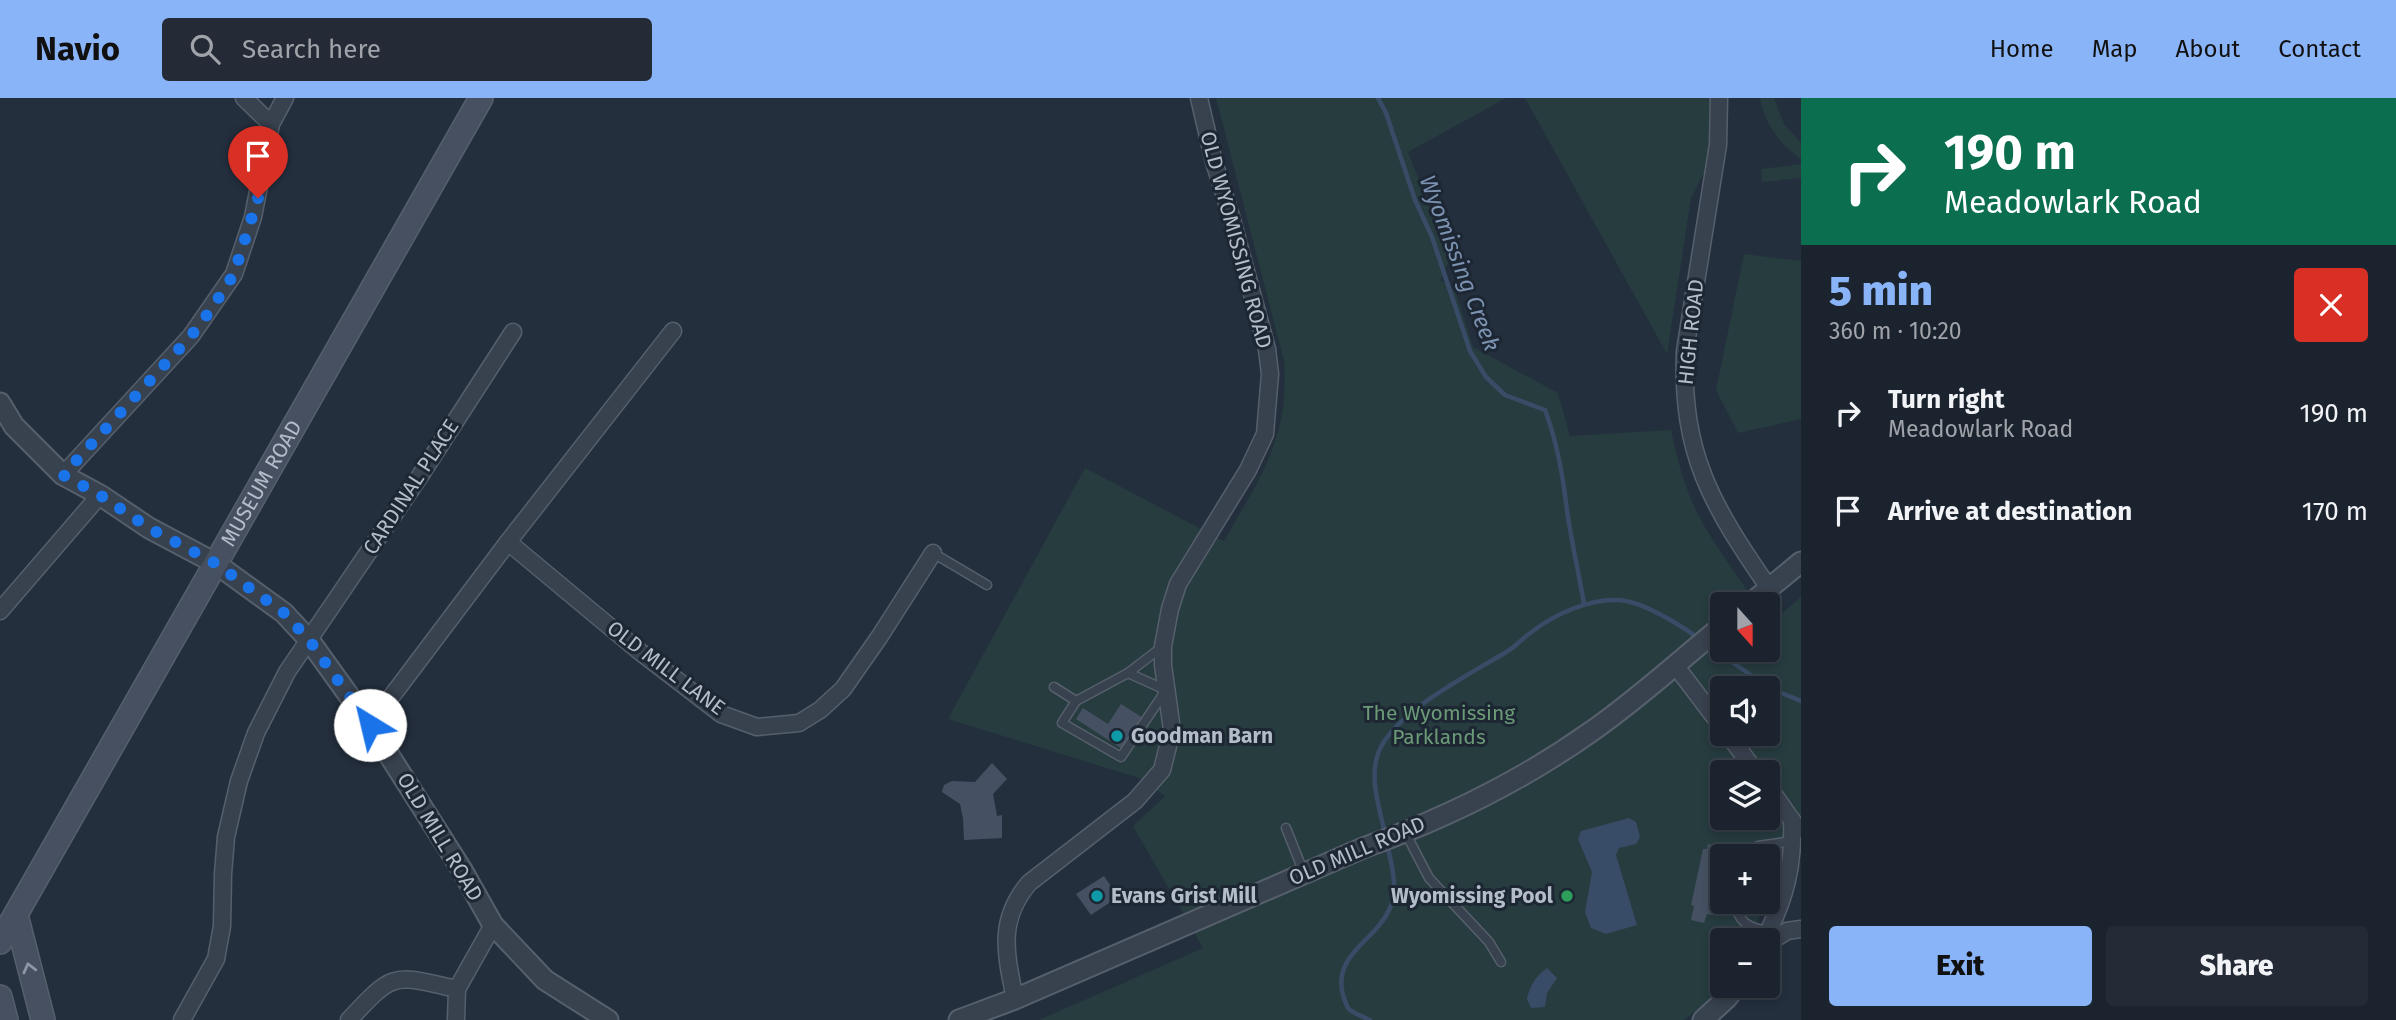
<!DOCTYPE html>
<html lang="en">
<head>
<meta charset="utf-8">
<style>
	body { margin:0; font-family:"Fira Sans",sans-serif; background:#242b36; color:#f1f3f6; height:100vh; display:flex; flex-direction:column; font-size:26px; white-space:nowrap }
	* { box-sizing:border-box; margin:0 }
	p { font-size:23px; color:#a0a4aa }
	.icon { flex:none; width:38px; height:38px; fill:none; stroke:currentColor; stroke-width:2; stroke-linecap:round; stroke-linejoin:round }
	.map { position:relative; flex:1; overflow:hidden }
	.drawer { display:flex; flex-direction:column; background:#1b232e; width:595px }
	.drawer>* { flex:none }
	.top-card { background:#0b6e4f; color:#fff; overflow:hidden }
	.needle { width:46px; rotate:159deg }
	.fabs { position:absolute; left:1710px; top:494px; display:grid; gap:14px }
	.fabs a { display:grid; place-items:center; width:70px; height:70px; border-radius:7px; background:#1b232e; box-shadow:0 4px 10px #0003,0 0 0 2px #39404a; font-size:35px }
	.pin { position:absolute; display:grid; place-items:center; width:60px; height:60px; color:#fff; margin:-72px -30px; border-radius:50% 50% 50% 0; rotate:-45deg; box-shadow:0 0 7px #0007 }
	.pin .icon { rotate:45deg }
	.me { position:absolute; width:77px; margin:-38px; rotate:324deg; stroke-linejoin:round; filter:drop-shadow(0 0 5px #0008) }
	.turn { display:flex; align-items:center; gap:24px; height:147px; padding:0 28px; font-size:32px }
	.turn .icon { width:91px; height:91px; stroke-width:2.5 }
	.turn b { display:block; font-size:49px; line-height:60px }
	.round { display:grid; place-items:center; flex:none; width:74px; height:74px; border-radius:7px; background:#242b36 }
	.headline { display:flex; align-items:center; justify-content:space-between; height:119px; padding:0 28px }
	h1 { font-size:42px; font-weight:800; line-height:52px; color:#8ab4f8 }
	.cta { display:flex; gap:14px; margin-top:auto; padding:14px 28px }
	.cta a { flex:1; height:80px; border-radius:7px; background:#8ab4f8; color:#111; font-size:28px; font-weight:800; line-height:80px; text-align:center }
	.cta a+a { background:#242b36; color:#f1f3f6 }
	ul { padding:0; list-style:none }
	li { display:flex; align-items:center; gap:21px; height:98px; padding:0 28px }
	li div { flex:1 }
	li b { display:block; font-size:26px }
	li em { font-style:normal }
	header { display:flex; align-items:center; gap:42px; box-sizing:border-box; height:98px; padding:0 35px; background:#8ab4f8; color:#111 }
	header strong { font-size:33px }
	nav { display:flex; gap:38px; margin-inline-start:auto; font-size:24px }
	.search { width:490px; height:63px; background:#242b36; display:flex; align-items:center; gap:18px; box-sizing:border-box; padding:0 24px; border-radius:7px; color:#a0a4aa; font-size:26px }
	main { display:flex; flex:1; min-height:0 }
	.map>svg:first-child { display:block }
	.green { fill:#263c3f; fill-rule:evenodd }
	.water { fill:#394c67 }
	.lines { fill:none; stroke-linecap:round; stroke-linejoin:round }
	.stream { stroke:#394c67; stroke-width:4.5 }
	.building { fill:#455162 }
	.service-casing { stroke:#565f6c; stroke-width:11 }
	.minor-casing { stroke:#565f6c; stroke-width:19 }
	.tertiary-casing { stroke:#565f6c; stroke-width:23 }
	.secondary-casing { stroke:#565f6c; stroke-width:26 }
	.service { stroke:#38414e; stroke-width:8 }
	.minor { stroke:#38414e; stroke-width:16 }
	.tertiary { stroke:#38414e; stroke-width:19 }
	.secondary { stroke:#465061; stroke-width:23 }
	.oneway { stroke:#8e96a5 }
	.route { stroke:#1a73e8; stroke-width:12; stroke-dasharray:0 21.6 }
	.culture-dot { fill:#0f9aa8; stroke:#1d2633; stroke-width:2.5 }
	.leisure-dot { fill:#2e9e5b; stroke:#1d2633; stroke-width:2.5 }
	.labels { text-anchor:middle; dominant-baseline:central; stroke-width:6; stroke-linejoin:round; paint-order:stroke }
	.street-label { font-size:21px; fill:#b4bcc9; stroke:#1d2633 }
	.park-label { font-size:21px; fill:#6b9a76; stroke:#1d2633 }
	.poi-label { font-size:21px; font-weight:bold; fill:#b4bcc9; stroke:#1d2633; text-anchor:start }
	.water-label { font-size:23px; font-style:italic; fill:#7c92b1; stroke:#1d2633 }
</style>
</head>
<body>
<header>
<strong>Navio</strong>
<div class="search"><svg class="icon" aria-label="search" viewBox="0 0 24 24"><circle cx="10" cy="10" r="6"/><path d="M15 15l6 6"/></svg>Search here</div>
<nav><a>Home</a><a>Map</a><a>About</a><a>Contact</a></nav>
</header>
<main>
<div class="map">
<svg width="1801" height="922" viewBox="0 0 1801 922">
	<rect width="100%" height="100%" fill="#242f3e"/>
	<g class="green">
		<path d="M1216,0H1506L1408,54L1450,161L1440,182L1455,192L1473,249L1558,295L1570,338L1671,332C1677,360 1684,388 1697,414C1713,447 1737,475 1756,506H1722V551H1768V524L1769,526L1801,499V727L1774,755L1768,798V758H1722V803H1766L1750,842H1722L1723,887L1714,898L1684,922H1039L1203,850L1133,728L1165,698L1139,680L948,621L1085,370L1224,443C1260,380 1290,339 1284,263ZM1722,590H1768V635H1722ZM1722,674H1768V719H1722Z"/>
		<path d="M1525,0H1719L1718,47L1691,100L1667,256Z"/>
		<path d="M1760,0H1774L1784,26L1801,45V61C1779,46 1765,26 1760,0Z"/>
		<path d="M1801,66V80L1762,84L1761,71Z"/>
		<path d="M1744,156L1801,163V321L1738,335L1716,292Z"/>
	</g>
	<g class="water">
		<path d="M1629,720L1636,724L1640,739L1636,746L1619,750L1616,757L1637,827L1606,836L1591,830L1585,814L1592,774L1578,741L1581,733Z"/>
		<path d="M1547,870L1557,880L1547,895L1545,909L1531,910L1527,901C1530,887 1536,878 1547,870Z"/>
	</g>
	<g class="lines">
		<g class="stream">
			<path d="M1378,0L1386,15L1415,102L1432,139L1470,253L1486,279L1505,297L1545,312C1556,341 1561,367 1565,397C1569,434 1578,470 1584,506"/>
			<path d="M1708,547L1769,590L1801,603"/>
			<path d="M1385,737C1380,710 1368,680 1379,653C1396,613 1472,575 1508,553C1517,547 1524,539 1533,533C1555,516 1589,501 1617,502C1640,502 1679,526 1698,540"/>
			<path d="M1370,922C1364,919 1355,916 1350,912C1346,909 1345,902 1343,897C1332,856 1376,843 1390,810C1399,790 1391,766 1387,745"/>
		</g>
	</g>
	<g class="building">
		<path d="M1121,606L1143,620L1122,651L1076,621L1083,610L1108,626Z"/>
		<path d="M992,665L1007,681L993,696L997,718L1002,717V740L964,742L963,720L960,706L942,694L944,687L952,683L975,684Z"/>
		<path d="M1708,746L1722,749L1721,754L1725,755L1722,758L1713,817L1707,816L1704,825L1691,822L1694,808L1691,807L1703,751H1707Z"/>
		<path d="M1104,778L1118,799L1091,817L1076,796Z"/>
	</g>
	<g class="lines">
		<defs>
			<g id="service">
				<path d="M933,455L987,487"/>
				<path d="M1128,575L1162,549"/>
				<path d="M1054,589L1076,603L1128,575L1166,592L1121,659L1062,625L1076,603"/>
				<path d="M1286,730L1304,775"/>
				<path d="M1405,734L1429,780L1489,844L1501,864"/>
				<path d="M1747,758L1758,748L1793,743"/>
				<path d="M1735,803C1737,824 1749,830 1768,833"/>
			</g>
			<g id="minor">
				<path d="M244,0L271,26"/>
				<path d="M1719,0L1718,47L1685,253C1681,357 1712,407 1769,490"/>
				<path d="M63,377L191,238L234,176L253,119L271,26L285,0"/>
				<path d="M508,444L673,233"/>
				<path d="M0,513L100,397"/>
				<path d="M1675,567L1722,629"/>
				<path d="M370,627L508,444L639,553L721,616L757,629L799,625L820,612L843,591L880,538L933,455"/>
				<path d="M1727,635L1756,674"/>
				<path d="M1768,688L1798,731"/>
				<path d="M1764,842C1785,802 1794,768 1792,722"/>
				<path d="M1768,845L1787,833L1801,831"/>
				<path d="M1015,901C1006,856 997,823 1029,785L1135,703L1162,672L1172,632L1163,567V548L1170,511L1178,486L1248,372L1265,336L1270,276L1267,251L1231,118L1214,64L1199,0"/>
				<path d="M182,922L216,861L222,828L223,776L226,739L239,683L256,635L287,574L420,378L513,234"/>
				<path d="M349,922C395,872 393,877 457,891"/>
				<path d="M456,922L457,891L493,827"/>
			</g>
			<g id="tertiary">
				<path d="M0,305L14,328L63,377L100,397L149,430L215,465L284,515L309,542L370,627L462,772L493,827L545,882L608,922"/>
				<path d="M1750,506L1801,464"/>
				<path d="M959,922L1015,901L1363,750C1444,721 1523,682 1592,633C1638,601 1679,563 1722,528"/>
				<path d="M1703,922L1727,900L1737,887"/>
			</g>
			<g id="secondary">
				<path d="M16,817L43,922"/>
				<path id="s1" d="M0,844L481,0"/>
				<path d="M0,899L6,922"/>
			</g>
		</defs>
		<use href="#service" class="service-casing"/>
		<use href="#minor" class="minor-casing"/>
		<use href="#tertiary" class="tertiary-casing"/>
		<use href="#secondary" class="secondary-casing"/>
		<use href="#service" class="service"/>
		<use href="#minor" class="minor"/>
		<use href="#tertiary" class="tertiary"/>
		<use href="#secondary" class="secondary"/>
	</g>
	<defs><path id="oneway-chevron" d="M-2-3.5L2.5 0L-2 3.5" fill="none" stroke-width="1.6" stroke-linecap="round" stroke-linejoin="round" transform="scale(1.75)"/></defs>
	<use class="oneway" href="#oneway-chevron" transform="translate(29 870) rotate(-104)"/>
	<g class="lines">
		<path class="route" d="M258,100L234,176L210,213L191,238L63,377L100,397L149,430L215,465L284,515L309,542L370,627"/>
	</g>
	<g class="culture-dot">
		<circle cx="1117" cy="638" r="7"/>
		<circle cx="1097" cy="798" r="7"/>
	</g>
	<circle class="leisure-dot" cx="1567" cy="798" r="7"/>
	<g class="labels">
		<g class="street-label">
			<text transform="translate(1236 142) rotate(75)">OLD WYOMISSING ROAD</text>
			<text transform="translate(1691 234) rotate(-84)">HIGH ROAD</text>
			<text stroke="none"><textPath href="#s1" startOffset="528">MUSEUM ROAD</textPath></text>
			<text transform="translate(411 389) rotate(-57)">CARDINAL PLACE</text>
			<text transform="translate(666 570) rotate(37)">OLD MILL LANE</text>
			<text transform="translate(440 739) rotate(59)">OLD MILL ROAD</text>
			<text transform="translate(1357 753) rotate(-23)">OLD MILL ROAD</text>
		</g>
		<g class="park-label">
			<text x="1439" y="615">The Wyomissing<tspan x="1439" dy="24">Parklands</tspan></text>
		</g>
		<g class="poi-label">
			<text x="1131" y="638">Goodman Barn</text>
			<text x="1111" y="798">Evans Grist Mill</text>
			<text x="1553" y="798" text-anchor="end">Wyomissing Pool</text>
		</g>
		<g class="water-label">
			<text transform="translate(1460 165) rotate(69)">Wyomissing Creek</text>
		</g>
	</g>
</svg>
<div class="fabs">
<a><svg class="needle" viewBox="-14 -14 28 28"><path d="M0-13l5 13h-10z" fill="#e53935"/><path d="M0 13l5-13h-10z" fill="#a0a4aa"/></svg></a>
<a><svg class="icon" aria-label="sound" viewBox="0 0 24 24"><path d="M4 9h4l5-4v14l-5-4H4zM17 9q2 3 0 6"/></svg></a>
<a><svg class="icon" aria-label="layers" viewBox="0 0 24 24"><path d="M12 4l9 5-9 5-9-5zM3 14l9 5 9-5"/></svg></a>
<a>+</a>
<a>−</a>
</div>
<div class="pin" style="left:258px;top:100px;background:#d93025"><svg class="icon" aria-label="arrive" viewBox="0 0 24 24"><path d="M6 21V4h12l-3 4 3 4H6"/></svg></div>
<svg class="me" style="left:370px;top:627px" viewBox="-20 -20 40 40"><circle r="19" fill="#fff"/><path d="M0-13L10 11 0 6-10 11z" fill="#1a73e8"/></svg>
</div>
<section class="drawer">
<div class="top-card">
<div class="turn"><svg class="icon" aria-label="right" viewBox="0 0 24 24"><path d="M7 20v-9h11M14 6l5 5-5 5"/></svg><div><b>190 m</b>Meadowlark Road</div></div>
</div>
<div class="headline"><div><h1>5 min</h1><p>360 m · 10:20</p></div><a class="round" style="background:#d93025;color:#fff"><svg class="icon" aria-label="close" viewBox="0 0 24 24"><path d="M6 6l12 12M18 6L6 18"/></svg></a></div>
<ul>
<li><svg class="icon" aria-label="right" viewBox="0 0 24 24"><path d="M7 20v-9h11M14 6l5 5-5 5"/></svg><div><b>Turn right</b><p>Meadowlark Road</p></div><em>190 m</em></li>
<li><svg class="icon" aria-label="arrive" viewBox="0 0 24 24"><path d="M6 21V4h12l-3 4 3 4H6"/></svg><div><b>Arrive at destination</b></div><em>170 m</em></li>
</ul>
<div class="cta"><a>Exit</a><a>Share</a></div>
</section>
</main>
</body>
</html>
